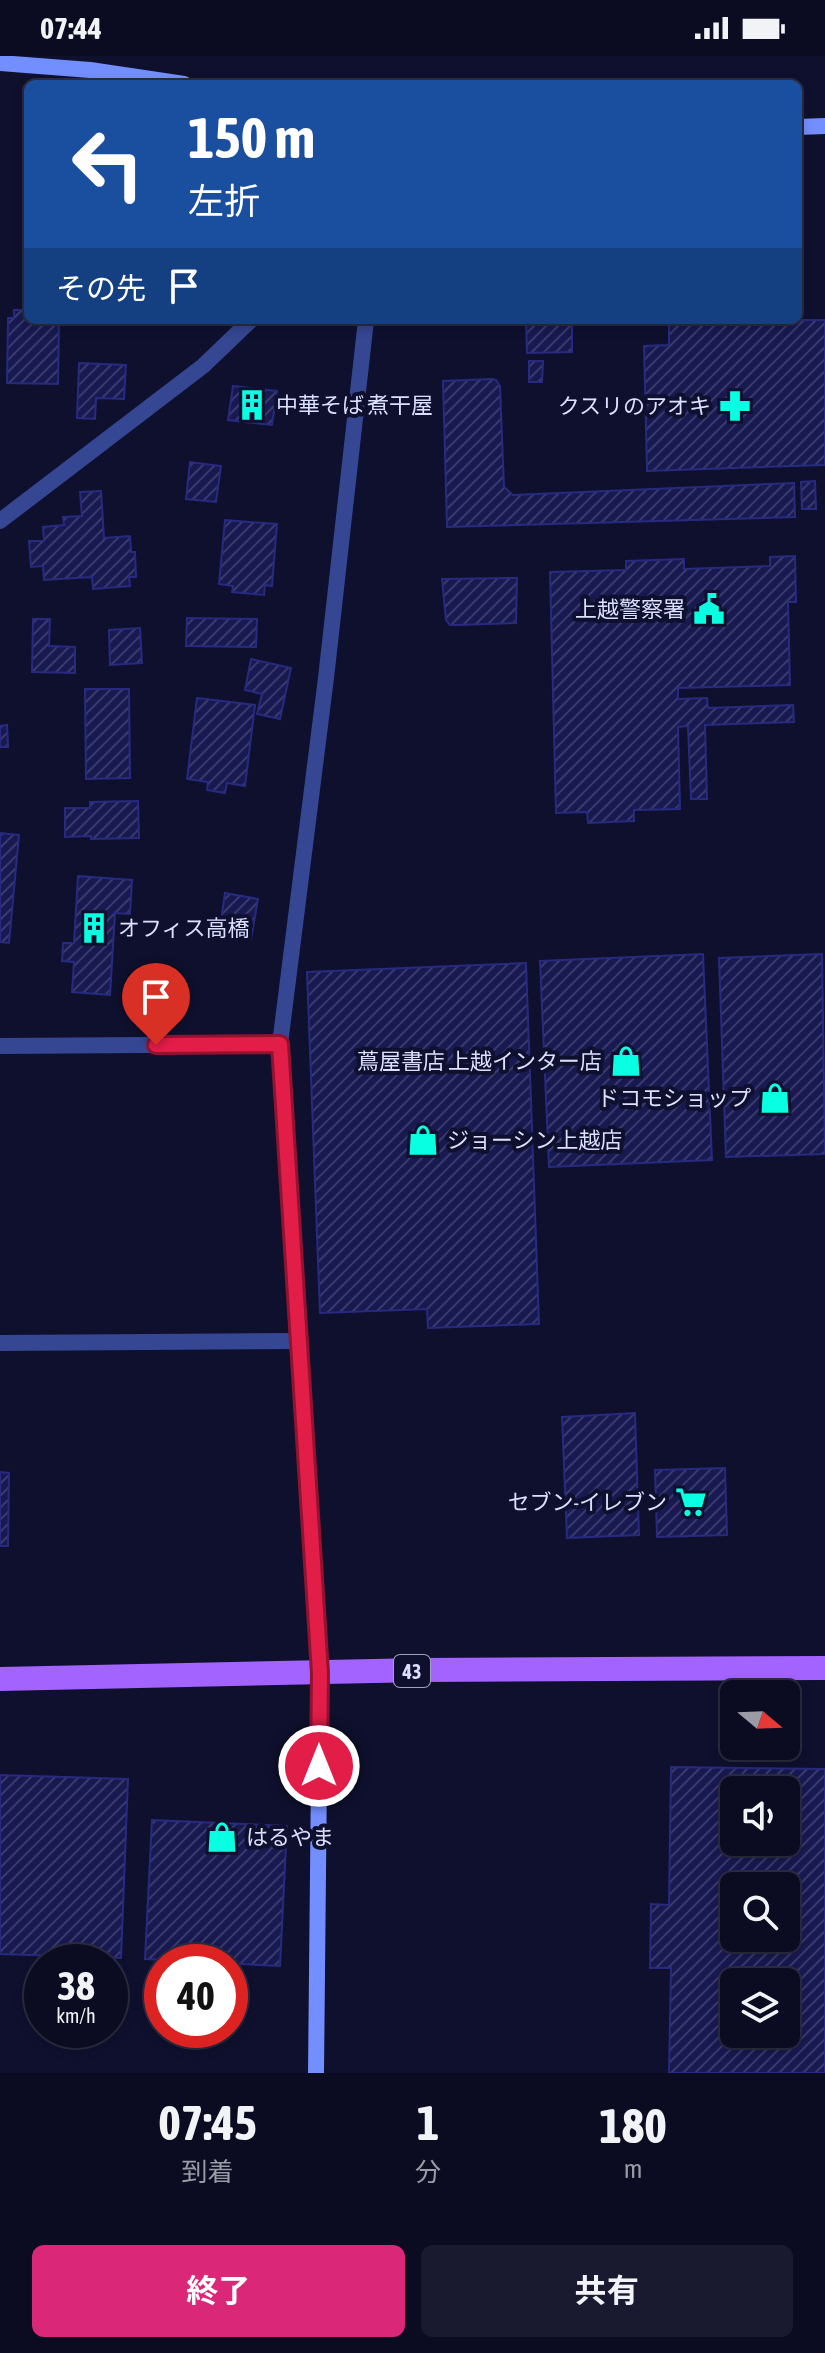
<!DOCTYPE html>
<html lang="ja">
<head>
<meta charset="utf-8">
<style>
	body { margin:0; font-family:"Asap Condensed","Noto Sans JP",sans-serif; background:#191a2f; color:#f1f3f6; height:100vh; display:flex; flex-direction:column; font-size:30px; white-space:nowrap }
	* { box-sizing:border-box; margin:0 }
	p { font-size:26px; color:#9a9ba5 }
	.icon { flex:none; width:44px; height:44px; fill:none; stroke:currentColor; stroke-width:2; stroke-linecap:round; stroke-linejoin:round }
	.map { position:relative; height:2017px; overflow:hidden }
	.side { display:flex; flex-direction:column; background:#0b0c22; flex:1 }
	.side>* { flex:none }
	.hud { position:absolute; left:24px; top:24px; width:778px; height:244px; border-radius:12px; box-shadow:0 4px 12px #0003,0 0 0 2px #2b2c40; background:#1a4fa0; color:#fff; overflow:hidden }
	.needle { width:52px; rotate:109deg }
	.fabs { position:absolute; left:720px; top:1624px; display:grid; gap:16px }
	.fabs a { display:grid; place-items:center; width:80px; height:80px; border-radius:12px; background:#0b0c22; box-shadow:0 4px 12px #0003,0 0 0 2px #2b2c40; font-size:40px }
	.speed { position:absolute; left:24px; top:1888px; display:flex; gap:16px; font-size:40px; font-weight:700; text-align:center }
	.speed>* { display:grid; place-content:center; width:104px; height:104px; border-radius:50%; background:#0b0c22; box-shadow:0 4px 12px #0003,0 0 0 2px #2b2c40; line-height:1 }
	.speed small { font-size:20px; font-weight:400 }
	.speed .limit { border:12px solid #d22; background:#fff; color:#111 }
	.pin { position:absolute; display:grid; place-items:center; width:68px; height:68px; color:#fff; margin:-82px -34px; border-radius:50% 50% 50% 0; rotate:-45deg; box-shadow:0 0 8px #0007 }
	.pin .icon { rotate:45deg }
	.me { position:absolute; width:88px; margin:-44px; rotate:0deg; stroke-linejoin:round; filter:drop-shadow(0 0 6px #0008) }
	.turn { display:flex; align-items:center; gap:28px; height:168px; padding:0 32px; font-size:36px }
	.turn .icon { width:104px; height:104px; stroke-width:2.5 }
	.turn b { display:block; font-size:56px; line-height:68px }
	.then { display:flex; align-items:center; height:76px; padding:0 32px; background:#0003; gap:16px; font-size:30px }
	.eta { display:flex; justify-content:space-evenly; align-items:center; height:136px; text-align:center }
	.eta b { font-size:48px; font-weight:700; line-height:56px }
	.cta { display:flex; gap:16px; margin-top:auto; padding:16px 32px }
	.cta a { flex:1; height:92px; border-radius:12px; background:#db2777; color:#fff; font-size:32px; font-weight:700; line-height:92px; text-align:center }
	.cta a+a { background:#191a2f; color:#f1f3f6 }
	.status { display:flex; justify-content:space-between; align-items:center; height:56px; padding:0 40px; background:#0b0c22; direction:ltr }
	.status svg { height:22px; fill:currentColor }
	.map>svg:first-child { display:block }
	.building { fill:url(#building-hatch); stroke:#282a80; stroke-width:2; fill-rule:evenodd }
	.lines { fill:none; stroke-linecap:round; stroke-linejoin:round }
	.street { stroke:#354692; stroke-width:16 }
	.secondary { stroke:#738eff; stroke-width:16 }
	.primary { stroke:#a263ff; stroke-width:24 }
	.route-casing { stroke:#92132f; stroke-width:20 }
	.route { stroke:#e11d48; stroke-width:14 }
	.labels { text-anchor:middle; dominant-baseline:central; stroke-width:8; stroke-linejoin:round; paint-order:stroke }
	.shield { fill:#0f102e; stroke:#9ea1c0; stroke-width:2 }
	.shield-label { font-size:20px; font-weight:bold; fill:#dcdfff }
	.poi-label { font-size:22px; fill:#dcdfff; stroke:#0f102e; text-anchor:end }
</style>
</head>
<body>
<div class="status"><b>07:44</b><svg viewBox="0 0 49 12"><path d="M0 12V9h3v3zM5 12V6h3v6zM10 12V3h3v9zM15 12V0h3v12zM26 1h20v11H26zM47 4h2v5h-2z"/></svg></div>
<div class="map">
<svg width="825" height="2017" viewBox="0 0 825 2017">
	<defs>
		<pattern id="building-hatch" width="6" height="6" patternUnits="userSpaceOnUse" patternTransform="scale(2)"><rect width="6" height="6" fill="#181951"/><path d="M-1 1l2-2M0 6l6-6M5 7l2-2" fill="none" stroke="#393a6b"/></pattern>
	</defs>
	<rect width="100%" height="100%" fill="#0f102e"/>
	<g class="building">
		<path d="M799,246V264H825V409L647,415L644,290L669,289V268H683V264H798Z"/>
		<path d="M14,254H28V264H59L58,328L7,327L8,262H14Z"/>
		<path d="M526,264H572V296L527,297Z"/>
		<path d="M529,305H543L542,326H529Z"/>
		<path d="M79,307L126,309L124,343L96,342L95,363L77,362Z"/>
		<path d="M491,323L496,324L500,330L504,431L513,439L794,427L795,461L447,471L443,325Z"/>
		<path d="M233,330L277,335L272,369L228,364Z"/>
		<path d="M190,406L221,410L216,446L186,443Z"/>
		<path d="M815,425L816,453H802L801,426Z"/>
		<path d="M101,435L104,482L130,480L131,496H135L136,521H129L130,530L93,533L92,521L44,524L43,510L31,511L29,485H44L43,471L64,469L63,461L82,460L80,436Z"/>
		<path d="M225,464L277,468L272,530L265,529L264,539L232,536L233,530L219,528Z"/>
		<path d="M795,500L796,546H788L790,629L678,632V643L707,642L708,652L793,649L794,666L705,669L707,743H691L688,670L678,671L680,753L634,754V765L588,767L587,756L556,757L550,516L626,514V505L684,503V513L770,510V501Z"/>
		<path d="M517,522L516,567L458,569H450L446,564L442,523Z"/>
		<path d="M187,562L257,563L256,591L186,590Z"/>
		<path d="M33,563H50L49,590L75,591V617L32,616Z"/>
		<path d="M140,572L142,607L110,609L109,574Z"/>
		<path d="M251,603L291,612L280,663L257,658L262,638L245,634Z"/>
		<path d="M85,633H129L130,722L86,723Z"/>
		<path d="M197,642L255,649L245,730L227,727L225,737L207,734L208,726L187,723Z"/>
		<path d="M7,669L8,691H0V670Z"/>
		<path d="M138,745L139,782L91,783V780L65,781V752H90V746Z"/>
		<path d="M0,777L19,779L9,887L0,886Z"/>
		<path d="M78,820L132,824L130,858L115,857L110,939L72,936L74,906L62,905L63,887H74Z"/>
		<path d="M225,837L258,843L251,883L219,878Z"/>
		<path d="M703,898L712,1104L549,1111L540,905Z"/>
		<path d="M822,898L825,1098L726,1101L719,902Z"/>
		<path d="M526,907L539,1268L428,1272L427,1253L320,1257L307,916Z"/>
		<path d="M635,1357L639,1479L567,1482L562,1361Z"/>
		<path d="M725,1412L727,1479L657,1481L655,1414Z"/>
		<path d="M0,1416L9,1417L8,1490H0Z"/>
		<path d="M671,1711L825,1713V2017H669L671,1912H650L651,1848L669,1849ZM734,1734H786V1786H734ZM734,1830H786V1882H734ZM734,1926H786V1978H734Z"/>
		<path d="M0,1719L128,1723L121,1902L0,1898Z"/>
		<path d="M152,1764L287,1770L280,1910L145,1903Z"/>
	</g>
	<g class="lines">
		<g class="street">
			<path d="M0,465L203,310L251,264"/>
			<path d="M0,990L280,988"/>
			<path d="M0,1287L300,1285"/>
			<path d="M320,1617L280,988L326,622L366,264"/>
		</g>
		<g class="secondary">
			<path d="M0,7L90,14L184,28"/>
			<path d="M798,71L825,70"/>
			<path d="M316,2017L320,1617"/>
		</g>
		<path class="primary" d="M0,1623L422,1614L825,1612"/>
	</g>
	<g class="lines">
		<defs>
			<path id="route" d="M156,989L280,988L320,1617L319,1710"/>
		</defs>
		<use href="#route" class="route-casing"/>
		<use href="#route" class="route"/>
	</g>
	<defs>
		<symbol id="building-bare" viewBox="-9 -9 18 18"><path d="M-4-6H4V6H1V3H-1V6H-4ZM-2.5-4.3h1.7v1.8h-1.7ZM.8-4.3h1.7v1.8H.8ZM-2.5-1h1.7V.8h-1.7ZM.8-1h1.7V.8H.8Z" fill="#08ffe1" stroke="#0f102e" stroke-width="2.5" paint-order="stroke"/></symbol>
		<symbol id="pharmacy-bare" viewBox="-9 -9 18 18"><path d="M-2-6h4v4h4v4h-4v4h-4v-4h-4v-4h4Z" fill="#08ffe1" stroke="#0f102e" stroke-width="2.5" paint-order="stroke"/></symbol>
		<symbol id="civic-bare" viewBox="-9 -9 18 18"><path d="M-.6-6.5H3V-4.5H.6V-3L4-1V1h2V6H-6V1h2V-1L-.6-3ZM-1.2 2.5V6h2.4V2.5Z" fill="#08ffe1" stroke="#0f102e" stroke-width="2.5" paint-order="stroke"/></symbol>
		<symbol id="shop-bare" viewBox="-9 -9 18 18"><path d="M-5-2.5h2.3a2.7 3.5 0 0 1 5.4 0H5L5.5 6h-11ZM-1.5-2.5h3a1.5 2.3 0 0 0-3 0Z" fill="#08ffe1" stroke="#0f102e" stroke-width="2.5" paint-order="stroke"/></symbol>
		<symbol id="supermarket-bare" viewBox="-9 -9 18 18"><path d="M-6-5.5h2.5l.6 2H6L4.5 2H-2.5L-4.4-4H-6ZM-1.5 3.2a1.3 1.3 0 1 0 .1 0ZM3 3.2a1.3 1.3 0 1 0 .1 0Z" fill="#08ffe1" stroke="#0f102e" stroke-width="2.5" paint-order="stroke"/></symbol>
	</defs>
	<g fill-rule="evenodd">
		<use href="#building-bare" x="230" y="327" width="44" height="44"/>
		<use href="#pharmacy-bare" x="713" y="328" width="44" height="44"/>
		<use href="#civic-bare" x="687" y="531" width="44" height="44"/>
		<use href="#building-bare" x="72" y="850" width="44" height="44"/>
		<use href="#shop-bare" x="604" y="983" width="44" height="44"/>
		<use href="#shop-bare" x="753" y="1020" width="44" height="44"/>
		<use href="#shop-bare" x="401" y="1062" width="44" height="44"/>
		<use href="#supermarket-bare" x="669" y="1424" width="44" height="44"/>
		<use href="#shop-bare" x="200" y="1759" width="44" height="44"/>
	</g>
	<g class="labels">
		<rect class="shield" x="394" y="1599" width="36" height="32" rx="6"/>
		<g class="shield-label">
			<text x="412" y="1615">43</text>
		</g>
		<g class="poi-label">
			<text x="276" y="349" text-anchor="start">中華そば 煮干屋</text>
			<text x="711" y="350">クスリのアオキ</text>
			<text x="685" y="553">上越警察署</text>
			<text x="118" y="872" text-anchor="start">オフィス高橋</text>
			<text x="602" y="1005">蔦屋書店 上越インター店</text>
			<text x="751" y="1042">ドコモショップ</text>
			<text x="447" y="1084" text-anchor="start">ジョーシン上越店</text>
			<text x="667" y="1446">セブン-イレブン</text>
			<text x="246" y="1781" text-anchor="start">はるやま</text>
		</g>
	</g>
</svg>
<div class="fabs">
<a><svg class="needle" viewBox="-14 -14 28 28"><path d="M0-13l5 13h-10z" fill="#e53935"/><path d="M0 13l5-13h-10z" fill="#9a9ba5"/></svg></a>
<a><svg class="icon" aria-label="sound" viewBox="0 0 24 24"><path d="M4 9h4l5-4v14l-5-4H4zM17 9q2 3 0 6"/></svg></a>
<a><svg class="icon" aria-label="search" viewBox="0 0 24 24"><circle cx="10" cy="10" r="6"/><path d="M15 15l6 6"/></svg></a>
<a><svg class="icon" aria-label="layers" viewBox="0 0 24 24"><path d="M12 4l9 5-9 5-9-5zM3 14l9 5 9-5"/></svg></a>
</div>
<div class="speed"><div>38<small>km/h</small></div><div class="limit">40</div></div>
<div class="pin" style="left:156px;top:989px;background:#d93025"><svg class="icon" aria-label="arrive" viewBox="0 0 24 24"><path d="M6 21V4h12l-3 4 3 4H6"/></svg></div>
<svg class="me" style="left:319px;top:1710px" viewBox="-20 -20 40 40"><circle r="17" fill="#e11d48" stroke="#fff" stroke-width="3"/><path d="M0-11L8 9 0 5-8 9z" fill="#fff"/></svg>
<div class="hud">
<div class="turn"><svg class="icon" aria-label="left" viewBox="0 0 24 24"><path d="M17 20v-9H6M10 6l-5 5 5 5"/></svg><div><b>150 m</b>左折</div></div>
<div class="then">その先<svg class="icon" aria-label="arrive" viewBox="0 0 24 24"><path d="M6 21V4h12l-3 4 3 4H6"/></svg></div>
</div>
</div>
<section class="side">
<div class="eta">
<div><b>07:45</b><p>到着</p></div>
<div><b>1</b><p>分</p></div>
<div><b>180</b><p>m</p></div>
</div>
<div class="cta"><a>終了</a><a>共有</a></div>
</section>
</body>
</html>
